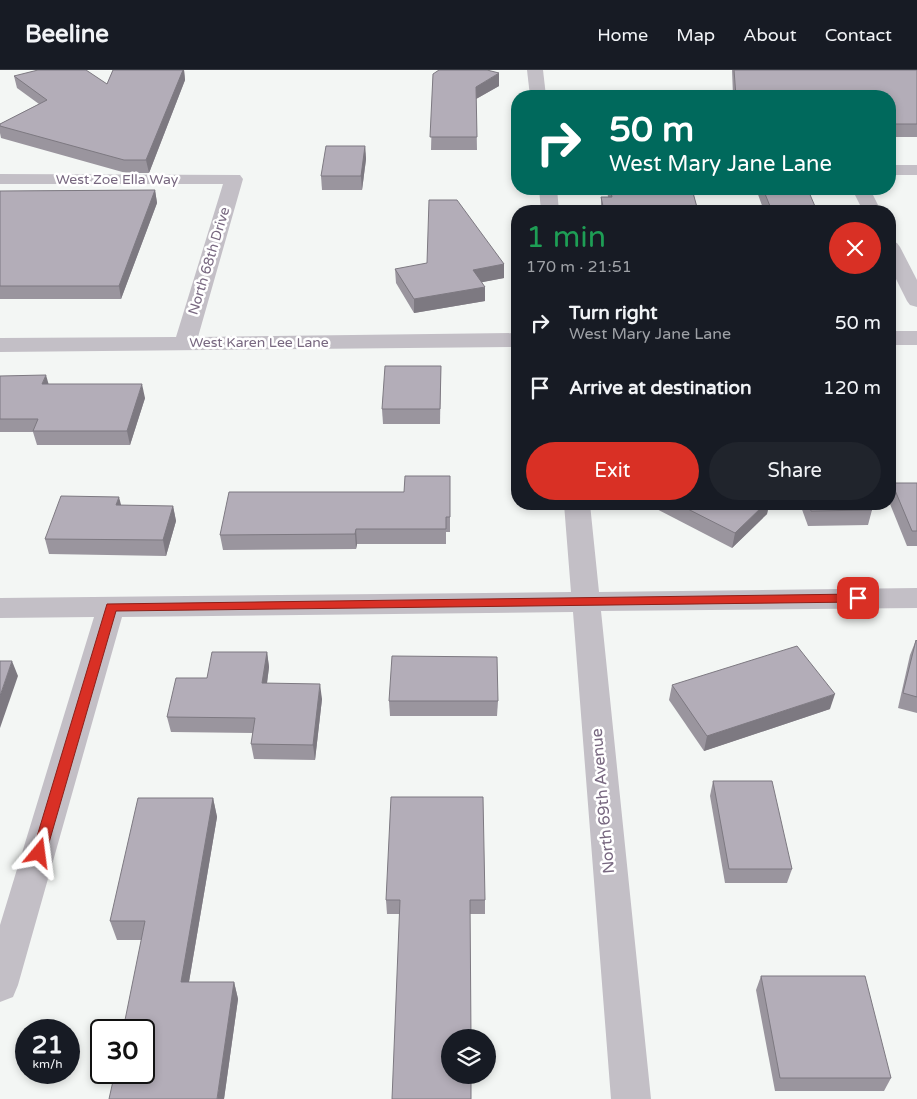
<!DOCTYPE html>
<html lang="en">
<head>
<meta charset="utf-8">
<style>
	body { margin:0; font-family:"Varela Round",sans-serif; background:#20242c; color:#f1f3f6; height:100vh; display:flex; flex-direction:column; font-size:19px; white-space:nowrap }
	* { box-sizing:border-box; margin:0 }
	p { font-size:16px; color:#9ea1a6 }
	.icon { flex:none; width:28px; height:28px; fill:none; stroke:currentColor; stroke-width:2; stroke-linecap:round; stroke-linejoin:round }
	.map { position:relative; flex:1; overflow:hidden }
	.details { position:absolute; left:511px; top:135px; width:385px; height:305px; display:flex; flex-direction:column; background:#171b24; border-radius:20px; box-shadow:0 2px 8px #0003 }
	.details>* { flex:none }
	.banner { position:absolute; left:511px; top:20px; width:385px; height:105px; border-radius:20px; box-shadow:0 2px 8px #0003; background:#00695c; color:#fff; overflow:hidden }
	.buttons { position:absolute; left:441px; top:959px; display:grid; gap:10px }
	.buttons a { display:grid; place-items:center; width:55px; height:55px; border-radius:50%; background:#171b24; box-shadow:0 2px 8px #0003; font-size:25px }
	.speed { position:absolute; left:15px; top:949px; display:flex; gap:10px; font-size:25px; font-weight:700; text-align:center }
	.speed>* { display:grid; place-content:center; width:65px; height:65px; border-radius:50%; background:#171b24; box-shadow:0 2px 8px #0003; line-height:1 }
	.speed small { font-size:12px; font-weight:400 }
	.speed .limit { border:2px solid #111; border-radius:8px; background:#fff; color:#111 }
	.pin { position:absolute; display:grid; place-items:center; width:42px; height:42px; color:#fff; margin:-21px; border-radius:10px; box-shadow:0 2px 8px #0006 }
	.me { position:absolute; width:55px; margin:-28px; rotate:16deg; stroke-linejoin:round; filter:drop-shadow(0 0 4px #0008) }
	.turn { display:flex; align-items:center; gap:18px; height:105px; padding:0 15px; font-size:22px }
	.turn .icon { width:65px; height:65px; stroke-width:2.5 }
	.turn b { display:block; font-size:35px; line-height:42px }
	.round { display:grid; place-items:center; flex:none; width:52px; height:52px; border-radius:26px; background:#20242c }
	.summary { display:flex; align-items:center; justify-content:space-between; height:85px; padding:0 15px }
	h1 { font-size:30px; font-weight:600; line-height:38px; color:#1e9e55 }
	.button { display:flex; gap:10px; margin-top:auto; padding:10px 15px }
	.button a { flex:1; height:58px; border-radius:30px; background:#d93025; color:#fff; font-size:20px; font-weight:600; line-height:58px; text-align:center }
	.button a+a { background:#20242c; color:#f1f3f6 }
	ul { padding:0; list-style:none }
	li { display:flex; align-items:center; gap:15px; height:65px; padding:0 15px }
	li div { flex:1 }
	li b { display:block; font-size:19px }
	li em { font-style:normal }
	header { display:flex; align-items:center; gap:30px; box-sizing:border-box; height:70px; padding:0 25px; background:#171b24; border-bottom:1px solid #363941 }
	header strong { font-size:24px }
	nav { display:flex; gap:28px; margin-inline-start:auto; font-size:18px }
	.map>svg:first-child { display:block }
	.lines { fill:none; stroke-linecap:round; stroke-linejoin:round }
	.minor { fill:#c3bfc6; fill-rule:evenodd }
	.wall { fill:#9a959e }
	.shaded-wall { fill:#7d7981 }
	.building { fill:#b3adb8; stroke:#7d7981 }
	.route { fill:#d93025; stroke:#8d1f18 }
	.labels { text-anchor:middle; dominant-baseline:central; stroke-width:5; stroke-linejoin:round; paint-order:stroke }
	.far-street-label { font-size:14px; fill:#786880; stroke:#fff }
	.street-label { font-size:16px; fill:#786880; stroke:#fff }
</style>
</head>
<body>
<header>
<strong>Beeline</strong>
<nav><a>Home</a><a>Map</a><a>About</a><a>Contact</a></nav>
</header>
<div class="map">
<svg width="917" height="1029" viewBox="0 0 917 1029">
	<rect width="100%" height="100%" fill="#f3f6f4"/>
	<g class="lines">
		<g class="minor">
			<path d="M527,0H543L546,26H530Z"/>
			<rect x="890" y="95" width="27" height="10"/>
			<path d="M0,104L240,105L243,109L198,267L518,263V277L0,282V268L176,267L223,114H0Z"/>
			<path d="M539,119H557L559,141H541Z"/>
			<path d="M852,119H870L881,141H863Z"/>
			<path d="M890,171L897,173L900,177L917,210V237L910,235L907,231L890,197Z"/>
			<rect x="890" y="261" width="27" height="14"/>
			<path d="M564,434H590L599,522L917,518V538L601,541L651,1029H611L573,542L122,547L18,915L13,927L0,932V855L94,547L0,548V528L571,522Z"/>
		</g>
	</g>
	<g class="wall">
		<path d="M113,0H184L185,10L149,103H126L1,68L0,63V54L39,34L17,18L14,6L107,14Z"/>
		<path d="M732,0H917V67H890V26H733Z"/>
		<path d="M433,4L499,16L476,29L477,80H431Z"/>
		<path d="M365,76L366,89L362,120H322L321,106Z"/>
		<path d="M607,119H692L698,141H601V127H608Z"/>
		<path d="M756,119H788V120L817,141H764Z"/>
		<path d="M155,120L157,133L121,229H0V121Z"/>
		<path d="M504,194V208L482,212L485,231L414,243L396,213L395,199Z"/>
		<path d="M441,296L440,354H383L382,339Z"/>
		<path d="M0,306L48,314L145,328L130,375H37L33,362H0Z"/>
		<path d="M450,406V462H446V474H357L356,479L223,480L220,465L404,422Z"/>
		<path d="M892,413H917V476H907L890,434V419Z"/>
		<path d="M647,434H769L767,444L732,478Z"/>
		<path d="M800,434H869L872,440L868,455L808,456Z"/>
		<path d="M121,436H173L176,451L166,486L49,484L45,469Z"/>
		<path d="M916,570L917,571V643L898,638L910,585Z"/>
		<path d="M267,582L269,597L267,613L322,629L315,690L254,689L251,674L253,663L171,662L167,647L207,608Z"/>
		<path d="M672,615L830,639L704,681L669,630Z"/>
		<path d="M389,631H498L497,646H390Z"/>
		<path d="M713,711L792,799L787,813H725L710,726Z"/>
		<path d="M213,728L217,747L189,912H234L238,929L224,1029L142,870H117L110,851Z"/>
		<path d="M386,830H485V844H387Z"/>
		<path d="M761,906L891,1008L884,1021H775L756,920Z"/>
	</g>
	<g class="shaded-wall">
		<path d="M183,0H184L185,10L149,103L146,90Z"/>
		<path d="M499,3V16L476,29V17Z"/>
		<path d="M365,76L366,89L362,120L361,106Z"/>
		<path d="M155,120L157,133L121,229L119,216Z"/>
		<path d="M504,194V208L473,214V200Z"/>
		<path d="M485,217V231L414,243V229Z"/>
		<path d="M46,305L50,319L42,314Z"/>
		<path d="M142,314L145,328L130,375L127,361Z"/>
		<path d="M119,427L123,442L116,435Z"/>
		<path d="M765,434H769L767,444L732,478L735,463Z"/>
		<path d="M173,436L176,451L166,486L163,470Z"/>
		<path d="M356,459L357,474L356,479L355,464Z"/>
		<path d="M267,582L269,597L265,628L262,613Z"/>
		<path d="M12,591L18,606L0,658V626Z"/>
		<path d="M320,614L322,629L315,690L313,675Z"/>
		<path d="M835,624L830,639L704,681L707,666Z"/>
		<path d="M213,728L217,747L186,929L181,912Z"/>
		<path d="M234,912L238,929L224,1029H217Z"/>
	</g>
	<g class="building">
		<path d="M38,0H86L107,14L113,0H183L146,90H124L0,56V54L47,30L14,6Z"/>
		<path d="M439,0H487L499,3L476,17L477,67H430L433,4Z"/>
		<path d="M734,0H917V54H890V26H736Z"/>
		<path d="M326,76H365L361,106H321Z"/>
		<path d="M610,119H692L698,141H604L601,127H612Z"/>
		<path d="M763,119H788V120H808L817,141H772Z"/>
		<path d="M155,120L119,216H0V121Z"/>
		<path d="M429,130H457L504,194L473,200L485,217L414,229L395,199L427,193Z"/>
		<path d="M385,296H441L440,339H382Z"/>
		<path d="M46,305L42,314H142L127,361H33L38,349H0V306Z"/>
		<path d="M405,406H450V447H446V459H356L355,464L220,465L229,422H404Z"/>
		<path d="M892,413H917V461H912Z"/>
		<path d="M61,426L119,427L116,435L173,436L163,470L45,469Z"/>
		<path d="M678,434H765L735,463Z"/>
		<path d="M809,434H869L872,440L811,441Z"/>
		<path d="M916,570L917,571V627L903,623Z"/>
		<path d="M797,576L835,624L707,666L672,615Z"/>
		<path d="M212,582H267L262,613L320,614L313,675L251,674L255,648L167,647L176,608H207Z"/>
		<path d="M392,586L497,587L498,631H389Z"/>
		<path d="M0,591H12L0,626Z"/>
		<path d="M713,711H772L792,799H729Z"/>
		<path d="M391,727H483L485,830H470L471,968H450V1005H471V1029H392L400,830H386Z"/>
		<path d="M138,728H213L181,912H234L217,1029H109L115,1002H144V960H123L145,851H110Z"/>
		<path d="M761,906H865L891,1008H780Z"/>
	</g>
	<path class="route" d="M858,524L864,528L858,532L116,541L46,783L44,787H34L32,783L107,534Z"/>
	<g class="labels">
		<g class="far-street-label">
			<text x="117" y="109">West Zoe Ella Way</text>
			<text transform="translate(209 191) rotate(-73)">North 68th Drive</text>
			<text x="259" y="272">West Karen Lee Lane</text>
		</g>
		<g class="street-label">
			<text transform="translate(603 731) rotate(-95)">North 69th Avenue</text>
		</g>
	</g>
</svg>
<div class="buttons">
<a><svg class="icon" aria-label="layers" viewBox="0 0 24 24"><path d="M12 4l9 5-9 5-9-5zM3 14l9 5 9-5"/></svg></a>
</div>
<div class="speed"><div>21<small>km/h</small></div><div class="limit">30</div></div>
<div class="pin" style="left:858px;top:528px;background:#d93025"><svg class="icon" aria-label="arrive" viewBox="0 0 24 24"><path d="M6 21V4h12l-3 4 3 4H6"/></svg></div>
<svg class="me" style="left:39px;top:783px" viewBox="-20 -20 40 40"><path d="M0-17L14 15 0 8-14 15z" fill="#d93025" stroke="#fff" stroke-width="4"/></svg>
<div class="banner">
<div class="turn"><svg class="icon" aria-label="right" viewBox="0 0 24 24"><path d="M7 20v-9h11M14 6l5 5-5 5"/></svg><div><b>50 m</b>West Mary Jane Lane</div></div>
</div>
<section class="details">
<div class="summary"><div><h1>1 min</h1><p>170 m · 21:51</p></div><a class="round" style="background:#d93025;color:#fff"><svg class="icon" aria-label="close" viewBox="0 0 24 24"><path d="M6 6l12 12M18 6L6 18"/></svg></a></div>
<ul>
<li><svg class="icon" aria-label="right" viewBox="0 0 24 24"><path d="M7 20v-9h11M14 6l5 5-5 5"/></svg><div><b>Turn right</b><p>West Mary Jane Lane</p></div><em>50 m</em></li>
<li><svg class="icon" aria-label="arrive" viewBox="0 0 24 24"><path d="M6 21V4h12l-3 4 3 4H6"/></svg><div><b>Arrive at destination</b></div><em>120 m</em></li>
</ul>
<div class="button"><a>Exit</a><a>Share</a></div>
</section>
</div>
</body>
</html>
